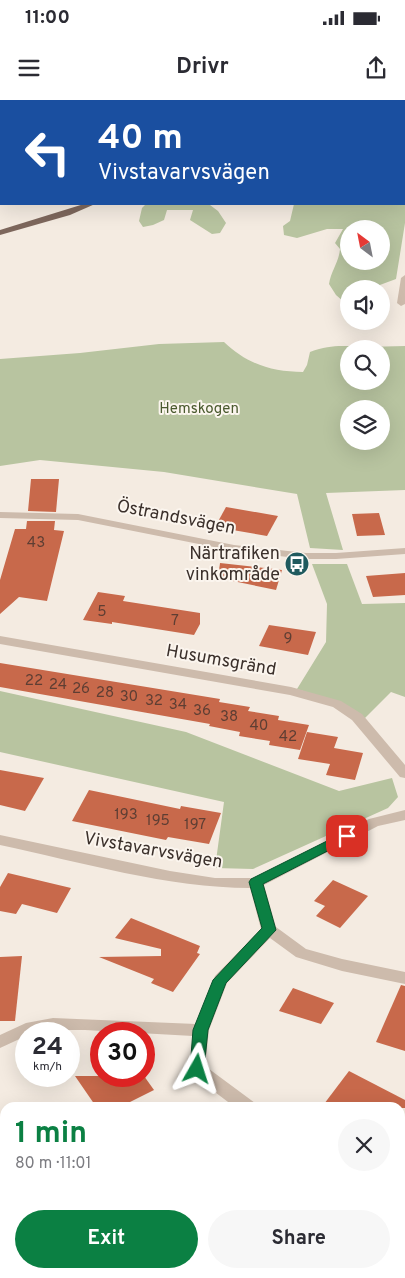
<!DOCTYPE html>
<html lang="en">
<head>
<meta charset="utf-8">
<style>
	body { margin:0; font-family:Overpass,sans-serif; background:#f7f7f7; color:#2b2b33; height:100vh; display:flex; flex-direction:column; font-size:19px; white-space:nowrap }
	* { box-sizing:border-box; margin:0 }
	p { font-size:16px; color:#7c7c81 }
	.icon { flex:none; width:28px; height:28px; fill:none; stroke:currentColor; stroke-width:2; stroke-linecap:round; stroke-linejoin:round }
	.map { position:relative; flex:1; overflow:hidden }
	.sheet { position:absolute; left:0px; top:1002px; width:405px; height:176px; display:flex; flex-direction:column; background:#fff; border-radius:15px 15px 0 0; box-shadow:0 5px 20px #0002 }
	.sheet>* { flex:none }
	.hud { position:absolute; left:0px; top:0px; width:405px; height:105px; box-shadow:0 5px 20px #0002; background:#1a4fa0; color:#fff; overflow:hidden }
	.needle { width:32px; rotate:328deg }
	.controls { position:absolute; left:340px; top:120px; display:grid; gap:10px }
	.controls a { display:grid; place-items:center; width:50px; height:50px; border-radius:50%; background:#fff; box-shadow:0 5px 20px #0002; font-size:25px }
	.speed { position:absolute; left:15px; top:922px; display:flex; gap:10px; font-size:25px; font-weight:700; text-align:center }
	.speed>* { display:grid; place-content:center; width:65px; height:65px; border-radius:50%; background:#fff; box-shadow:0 5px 20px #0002; line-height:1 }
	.speed small { font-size:12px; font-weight:400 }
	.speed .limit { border:8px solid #d22; background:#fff; color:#111 }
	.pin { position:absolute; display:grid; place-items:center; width:42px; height:42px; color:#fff; margin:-21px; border-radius:10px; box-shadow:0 2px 8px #0006 }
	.me { position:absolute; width:55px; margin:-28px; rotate:6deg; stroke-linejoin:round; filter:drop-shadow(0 0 4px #0008) }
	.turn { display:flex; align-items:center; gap:18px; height:105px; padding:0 15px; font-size:22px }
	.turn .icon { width:65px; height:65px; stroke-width:2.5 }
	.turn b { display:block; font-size:35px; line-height:42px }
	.round { display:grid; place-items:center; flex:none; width:52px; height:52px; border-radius:26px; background:#f7f7f7 }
	.headline { display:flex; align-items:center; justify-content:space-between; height:85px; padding:0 15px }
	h1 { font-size:30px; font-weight:700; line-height:38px; color:#0b8043 }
	.button { display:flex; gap:10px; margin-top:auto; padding:10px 15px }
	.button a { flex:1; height:58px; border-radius:30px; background:#0b8043; color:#fff; font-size:20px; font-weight:700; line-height:58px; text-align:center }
	.button a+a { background:#f7f7f7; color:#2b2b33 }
	.status { display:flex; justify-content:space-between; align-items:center; height:35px; padding:0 25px; background:#fff; direction:ltr }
	.status svg { height:14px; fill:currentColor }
	header { display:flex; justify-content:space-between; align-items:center; height:65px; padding:0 15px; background:#fff; font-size:22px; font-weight:700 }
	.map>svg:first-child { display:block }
	.green { fill:#b8c4a0; fill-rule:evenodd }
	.building { fill:#c8694b }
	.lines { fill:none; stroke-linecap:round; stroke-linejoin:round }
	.minor { fill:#cdbbac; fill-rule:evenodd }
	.major { fill:#7d675c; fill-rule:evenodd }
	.route { fill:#0b8043; stroke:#07532c }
	.labels { text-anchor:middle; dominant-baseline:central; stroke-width:4; stroke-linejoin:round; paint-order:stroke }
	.far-park-label { font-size:15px; fill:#4a5a2e; stroke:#fbf5ee }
	.number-label { font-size:15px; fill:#5e3e33 }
	.street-label { font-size:18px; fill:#3b302b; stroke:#fbf5ee }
	.poi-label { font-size:18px; fill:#3b302b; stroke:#fbf5ee; text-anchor:end }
</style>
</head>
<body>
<div class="status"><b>11:00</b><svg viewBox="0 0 49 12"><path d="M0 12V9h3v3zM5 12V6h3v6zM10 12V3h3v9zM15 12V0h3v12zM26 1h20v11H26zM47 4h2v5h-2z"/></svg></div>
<header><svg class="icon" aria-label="menu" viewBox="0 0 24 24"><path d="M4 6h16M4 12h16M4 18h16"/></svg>Drivr<svg class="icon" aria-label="share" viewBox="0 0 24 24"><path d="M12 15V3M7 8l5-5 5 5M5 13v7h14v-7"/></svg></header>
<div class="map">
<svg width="405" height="1178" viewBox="0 0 405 1178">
	<rect width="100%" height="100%" fill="#f4ebe1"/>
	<g class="green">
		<path d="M367,0H405V123L396,179L369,189H349V202H344L336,195L329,184C331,171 339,162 340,149L335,143L343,129H327L297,138L284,135L283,126L290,121L294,104H404V1H366ZM349,129H381V161H349Z"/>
		<path d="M146,104H211L210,105L218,111L226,123L220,133L212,134L190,120L193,110H167L164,120L153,125L143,127L139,121L142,108Z"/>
		<path d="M224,242C247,264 272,272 303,272L307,265L310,252C332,244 343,246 365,247C378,247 392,246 405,246V390L326,393L343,450L310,448L297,394L164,372L40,360L0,366V259L80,253L159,244ZM349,249H381V281H349ZM349,309H381V341H349Z"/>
		<path d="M312,464H347L362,504L405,503V597L391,592L362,621L332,601L297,589L326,542L327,504Z"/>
		<path d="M0,591L186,632L339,691L392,678L398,697L388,708L253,769L215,768L224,702L0,652Z"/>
	</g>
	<g class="building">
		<path d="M31,379H59L56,412L28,411Z"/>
		<path d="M226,407L278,416L267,436L215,427Z"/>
		<path d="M379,413L385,435L357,436L352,414Z"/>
		<path d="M27,421H55L54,430L64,431L47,501L19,497L0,514V480L15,429H26Z"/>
		<path d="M220,463L282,470L276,490L218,478Z"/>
		<path d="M405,473V495L373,497L366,476Z"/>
		<path d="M98,492L125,496L123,501L200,513V524L194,535L112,522V524L83,520Z"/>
		<path d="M269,525L316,532L308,555L259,546Z"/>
		<path d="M0,563L220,599L219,602L250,607L248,611L279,616L278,620L309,625L300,650L269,645L270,641L239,636L240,632L209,626L210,624L0,587Z"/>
		<path d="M307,632L338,637L334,648L363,653L355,680L326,675L330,664L298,659Z"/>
		<path d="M0,670L44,678L25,711L0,705Z"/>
		<path d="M89,690L180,709L181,706L221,713L209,744L168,737L166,740L72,721Z"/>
		<path d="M8,773L71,788L57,813L22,804L16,814L0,811V787Z"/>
		<path d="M333,780L368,796L340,828L316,816L325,806L314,801Z"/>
		<path d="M131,818L200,846L197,853L200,854L173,892L151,883L154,879L99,857L161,856V849L115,838Z"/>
		<path d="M22,856L15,921H0V857Z"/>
		<path d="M401,885L405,886V951L376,942Z"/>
		<path d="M293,888L334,903L321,924L279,911Z"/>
		<path d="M349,971L405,1000V1008H321Z"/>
		<path d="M75,976H144L154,990L118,1008H97Z"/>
	</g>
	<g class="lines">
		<g class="minor">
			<path d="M405,175V204L401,206L397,203L401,178Z"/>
			<path d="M0,412L78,414L234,445L306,453H336L405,448V454L336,459H306L234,451L78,420L0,418Z"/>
			<path d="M0,536L291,587L341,601L362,614L405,665V678L400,677L352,620L333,607L290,595L0,544Z"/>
			<path d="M405,710V720L378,726L264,785L276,827L306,849L342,859L405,872V884L342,871L296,857L270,838L227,883L209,930L205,966L255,1003L257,1008H236L191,974L189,969L193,936L85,930H53L26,934V936L0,948V935L26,923L53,918L196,924L215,876L261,829L250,788C169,788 80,762 0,745V735L170,771L215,778H254L369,719Z"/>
			<path d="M182,1174H203L201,1178H180Z"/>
		</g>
		<g class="major">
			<rect x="195" y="0" width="6" height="1"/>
			<rect x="212" y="0" width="6" height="1"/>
			<path d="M84,104H95L70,115L0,135V130Z"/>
		</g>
	</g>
	<path class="route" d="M347,731L353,736L351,739L263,784L276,830L226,883L208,930L204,969L202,973L197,975L192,973L190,969L193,930L213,880L262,828L249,782L251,779Z"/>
	<defs>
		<symbol id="bus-disc" viewBox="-11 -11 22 22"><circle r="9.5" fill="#1f5a5e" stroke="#fbf5ee"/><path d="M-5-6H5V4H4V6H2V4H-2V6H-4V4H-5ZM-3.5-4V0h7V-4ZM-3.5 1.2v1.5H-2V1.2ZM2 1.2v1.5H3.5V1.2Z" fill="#fff"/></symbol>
	</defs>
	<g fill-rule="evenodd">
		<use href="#bus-disc" x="283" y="450" width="28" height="28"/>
	</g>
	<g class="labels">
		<g class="far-park-label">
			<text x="199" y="309">Hemskogen</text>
		</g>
		<g class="number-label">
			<text x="36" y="443">43</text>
			<text x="102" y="512">5</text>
			<text x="175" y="521">7</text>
			<text x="288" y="539">9</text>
			<text x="34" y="581">22</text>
			<text x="58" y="585">24</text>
			<text x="81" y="589">26</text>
			<text x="105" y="593">28</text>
			<text x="129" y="597">30</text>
			<text x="154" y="601">32</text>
			<text x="178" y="605">34</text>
			<text x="202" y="611">36</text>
			<text x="229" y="617">38</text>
			<text x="259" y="626">40</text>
			<text x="288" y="637">42</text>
			<text x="126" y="715">193</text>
			<text x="158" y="721">195</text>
			<text x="195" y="725">197</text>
		</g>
		<g class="street-label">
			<text transform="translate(176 418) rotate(11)">Östrandsvägen</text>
			<text transform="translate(221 561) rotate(10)">Husumsgränd</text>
			<text transform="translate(153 751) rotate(10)">Vivstavarvsvägen</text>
		</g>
		<g class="poi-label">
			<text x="280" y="454">Närtrafiken<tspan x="280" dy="21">vinkområde</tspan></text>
		</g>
	</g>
</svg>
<div class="controls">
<a><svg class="needle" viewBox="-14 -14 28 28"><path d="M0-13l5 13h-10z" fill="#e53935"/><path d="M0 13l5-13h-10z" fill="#7c7c81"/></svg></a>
<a><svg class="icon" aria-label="sound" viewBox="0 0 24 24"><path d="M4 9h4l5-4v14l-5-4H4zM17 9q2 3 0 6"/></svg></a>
<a><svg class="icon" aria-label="search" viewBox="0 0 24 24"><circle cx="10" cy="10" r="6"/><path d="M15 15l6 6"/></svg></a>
<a><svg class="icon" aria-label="layers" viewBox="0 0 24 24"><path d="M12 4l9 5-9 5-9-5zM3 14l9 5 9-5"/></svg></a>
</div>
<div class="speed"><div>24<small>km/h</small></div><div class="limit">30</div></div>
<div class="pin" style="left:347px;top:736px;background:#d93025"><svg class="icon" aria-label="arrive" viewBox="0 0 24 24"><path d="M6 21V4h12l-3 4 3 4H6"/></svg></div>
<svg class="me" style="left:197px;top:969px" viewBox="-20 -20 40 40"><path d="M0-17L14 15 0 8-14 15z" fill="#0b8043" stroke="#fff" stroke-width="4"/></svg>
<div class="hud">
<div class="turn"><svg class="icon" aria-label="left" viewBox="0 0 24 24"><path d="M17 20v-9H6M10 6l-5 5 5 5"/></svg><div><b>40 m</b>Vivstavarvsvägen</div></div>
</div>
<section class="sheet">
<div class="headline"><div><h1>1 min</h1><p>80 m · 11:01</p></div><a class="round"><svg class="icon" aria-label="close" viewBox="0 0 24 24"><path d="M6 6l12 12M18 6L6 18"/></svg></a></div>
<div class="button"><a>Exit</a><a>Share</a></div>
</section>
</div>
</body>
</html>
